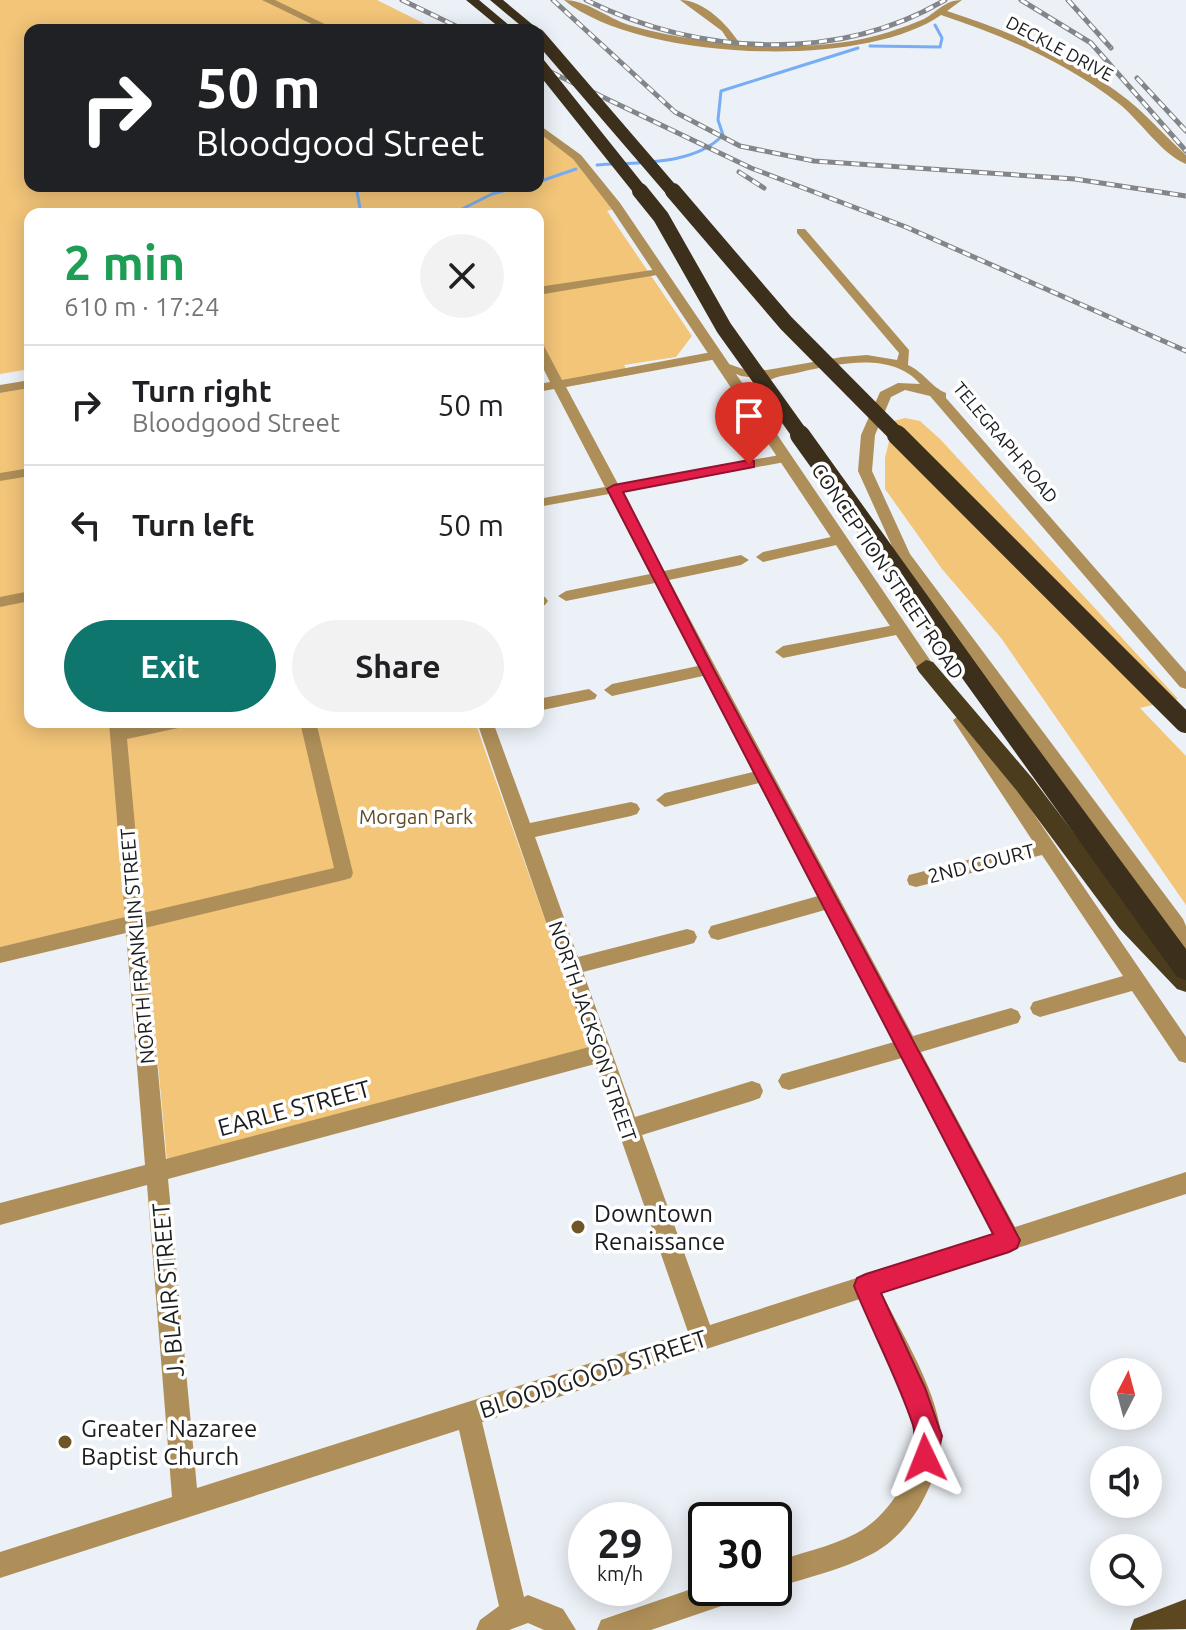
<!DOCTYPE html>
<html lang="en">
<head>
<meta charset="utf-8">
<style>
	body { margin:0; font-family:Ubuntu,sans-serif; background:#f2f2f2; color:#202124; height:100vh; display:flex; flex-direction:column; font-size:30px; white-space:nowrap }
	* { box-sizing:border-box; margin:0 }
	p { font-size:26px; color:#757577 }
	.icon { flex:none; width:44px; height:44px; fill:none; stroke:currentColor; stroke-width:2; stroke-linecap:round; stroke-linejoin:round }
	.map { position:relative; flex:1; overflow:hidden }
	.sheet { position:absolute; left:24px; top:208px; width:520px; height:520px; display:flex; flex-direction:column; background:#fff; border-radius:16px; box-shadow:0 4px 20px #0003 }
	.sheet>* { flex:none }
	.banner { position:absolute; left:24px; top:24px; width:520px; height:168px; border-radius:16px; box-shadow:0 4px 20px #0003; background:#202124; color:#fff; overflow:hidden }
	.needle { width:52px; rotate:6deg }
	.buttons { position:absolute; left:1090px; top:1358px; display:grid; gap:16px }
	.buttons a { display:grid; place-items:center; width:72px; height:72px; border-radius:50%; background:#fff; box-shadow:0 4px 20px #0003; font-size:40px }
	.speed { position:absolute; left:568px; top:1502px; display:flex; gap:16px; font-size:40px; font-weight:700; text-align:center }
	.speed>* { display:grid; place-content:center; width:104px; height:104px; border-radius:50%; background:#fff; box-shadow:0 4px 20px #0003; line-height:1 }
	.speed small { font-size:20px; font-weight:400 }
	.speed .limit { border:4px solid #111; border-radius:12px; background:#fff; color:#111 }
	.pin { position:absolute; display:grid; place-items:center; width:68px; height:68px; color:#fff; margin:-82px -34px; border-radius:50% 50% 50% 0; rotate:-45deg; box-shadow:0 0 8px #0007 }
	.pin .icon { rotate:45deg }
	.me { position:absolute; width:88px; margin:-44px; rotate:358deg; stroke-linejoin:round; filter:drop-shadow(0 0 6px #0008) }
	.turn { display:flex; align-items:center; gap:28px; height:168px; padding:0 40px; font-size:36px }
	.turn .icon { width:104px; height:104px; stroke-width:2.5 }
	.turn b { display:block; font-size:56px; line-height:68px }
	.round { display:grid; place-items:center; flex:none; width:84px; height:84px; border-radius:42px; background:#f2f2f2 }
	.overview { display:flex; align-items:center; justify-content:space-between; height:136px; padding:0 40px }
	h1 { font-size:48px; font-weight:700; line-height:60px; color:#1e9e55 }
	.primary-button { display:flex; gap:16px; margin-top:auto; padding:16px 40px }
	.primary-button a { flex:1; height:92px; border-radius:48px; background:#0f766e; color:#fff; font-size:32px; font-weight:700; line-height:92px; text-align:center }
	.primary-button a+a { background:#f2f2f2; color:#202124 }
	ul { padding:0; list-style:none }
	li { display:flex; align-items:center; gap:24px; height:120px; padding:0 40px; border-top:2px solid #e0e0e0 }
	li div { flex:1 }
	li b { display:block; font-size:30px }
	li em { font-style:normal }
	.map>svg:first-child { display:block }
	.green { fill:#f3c579 }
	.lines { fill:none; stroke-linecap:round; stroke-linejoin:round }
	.stream { stroke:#76adf5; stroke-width:3 }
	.minor { fill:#af8f59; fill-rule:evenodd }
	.tertiary { fill:#af8f59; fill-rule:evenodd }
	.primary { fill:#5c4721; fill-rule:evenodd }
	.trunk { fill:#4c3c1e; fill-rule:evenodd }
	.motorway { fill:#3c301c; fill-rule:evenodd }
	.rail-casing { stroke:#828589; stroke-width:5 }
	.rail { stroke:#fff; stroke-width:3; stroke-dasharray:8; stroke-linecap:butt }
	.motorway-bridge-far2 { stroke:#3c301c; stroke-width:13 }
	.motorway-bridge-far1 { stroke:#3c301c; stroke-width:16 }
	.motorway-bridge { stroke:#3c301c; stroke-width:20 }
	.route { fill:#e11d48; stroke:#92132f; stroke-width:2 }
	.poi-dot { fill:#6f5527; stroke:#fff; stroke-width:3 }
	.labels { text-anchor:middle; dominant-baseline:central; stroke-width:7; stroke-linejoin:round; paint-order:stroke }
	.far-street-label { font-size:18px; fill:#1a1c1e; stroke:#fff }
	.street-label { font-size:20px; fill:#1a1c1e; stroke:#fff }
	.park-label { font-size:20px; fill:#604b26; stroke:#fff }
	.near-street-label { font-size:24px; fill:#1a1c1e; stroke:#fff }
	.near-poi-label { font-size:24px; fill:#1a1c1e; stroke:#fff; text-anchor:start }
</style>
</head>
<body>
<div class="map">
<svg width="1186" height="1630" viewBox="0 0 1186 1630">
	<rect width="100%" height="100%" fill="#ecf1f7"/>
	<g class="green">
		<path d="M0,0H377L437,30H30V186H538V127L577,157L617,208L607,211L692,336L676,357L624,365L629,375L555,389L538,358V214H30V369L0,374Z"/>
		<path d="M30,388V722H475L590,1047L167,1161L144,914L0,947V393Z"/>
		<path d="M905,418L920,421L941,440L1178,699L1140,708L1186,756V905L1001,638L942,569L885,489V458L894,421Z"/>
	</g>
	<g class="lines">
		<g class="stream">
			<path d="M870,46L940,47L942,38L935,25"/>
			<path d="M597,165C636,162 694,166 723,135L718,120L721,91L858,48"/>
			<path d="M538,182L576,169"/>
			<path d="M356,186L361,214"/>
			<path d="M452,214L492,194L522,186"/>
		</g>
		<g class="minor">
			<path d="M797,229H805L909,350L908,365C925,373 931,387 946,393V398L1186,672V689L1180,687L930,396L905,390L891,397L875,435L872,471L910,554L1183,919L1186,926V953L1179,951L1169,930L896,555L858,471L861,435L880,392L898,383L920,384C892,351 837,364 801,372C786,376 772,375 761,387L759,409L752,413L745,409L746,391L756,378L741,376L717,366L723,362L746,370H767L842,357L867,355L897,360L899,353L797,233Z"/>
			<path d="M659,269L665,272L663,274L538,295V287Z"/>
			<path d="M538,342L544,346L562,380L717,351L723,355L717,359L566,387L618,484L785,454L792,458L785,462L622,492L664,571L741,555L749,560L741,565L669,580L913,1036L1011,1008L1018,1011L1021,1017L1018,1023L921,1052L1015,1227L1186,1172V1194L881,1292C902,1334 946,1404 941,1451C939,1469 930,1486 922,1502C911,1523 893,1543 872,1554C841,1570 806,1578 774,1588H773L774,1562C800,1553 830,1547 855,1534C871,1526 885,1512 895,1497C942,1431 889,1362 860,1299L482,1422L524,1597L528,1595L563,1609L576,1630H544L528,1623L509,1630H476L480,1620L499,1606L459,1430L0,1578V1552L172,1497L147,1185L0,1225V1203L145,1165L126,933L0,963V947L125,917L109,722H125L126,727L150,722H186L178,728L127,739L143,913L334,868L300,722H316L353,873L351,878L344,880L145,928L166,1159L589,1047L477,722H493L530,823L631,802L637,804L640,809L637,814L631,816L535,837L578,957L687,929L694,931L697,937L694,943L687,945L583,972L635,1117L752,1081L760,1084L763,1091L760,1098L752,1101L642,1135L710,1325L994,1234L902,1058L789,1090L782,1088L778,1081L782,1074L894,1042L825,910L718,940L711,938L708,932L711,926L818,896L759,783L665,807L656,800L665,793L753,772L703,676L612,696L604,690L612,684L698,666L655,583L566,601L558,596L566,591L650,574L609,494L538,507V499L605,487L554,389L538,392V384L550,382L538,358ZM595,1064L688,1332L197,1488L168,1179Z"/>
			<path d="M30,380V388L0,393V385Z"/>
			<path d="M30,468V476L0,481V473Z"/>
			<path d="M840,535L847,540L845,543L763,562L756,557L763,552Z"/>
			<path d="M30,591V601L0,607V597Z"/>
			<path d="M538,596L545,597L548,601L545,605L538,606Z"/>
			<path d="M900,624L908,629L906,633L783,658L775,652L783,646Z"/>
			<path d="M589,689L597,695L595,699L538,711V699Z"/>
			<path d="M961,714L967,716L1186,1037V1063L1179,1061L1132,991L1040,1017L1033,1014L1030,1008L1033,1002L1123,976L1042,855L916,887L909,885L907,880L909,875L1034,843L953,720Z"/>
			<path d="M706,1584V1588H749L745,1598L651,1630H597L601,1620Z"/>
		</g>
		<g class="tertiary">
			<path d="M262,0H275L337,30H324Z"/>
			<path d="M564,0C587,0 607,18 629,25C662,35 696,40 730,43L722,31L680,0C704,0 728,25 740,44C788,48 843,47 889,32C900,28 913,24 924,19C938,11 945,0 962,0L947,11C1011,32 1075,58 1128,100C1149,117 1166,137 1186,155V164C1160,153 1140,120 1118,103C1065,62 1004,36 941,15C863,70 638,61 564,0Z"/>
			<path d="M538,124L581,155L620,203L932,663L935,667L932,671H920L611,208L573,159L538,132Z"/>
		</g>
		<path class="primary" d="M1186,1599V1629L1130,1630L1134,1619Z"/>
		<path class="trunk" d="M926,660L933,662L1033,779L1135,914L1186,966V992L1177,989L1119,928L1017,791L919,672L916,667Z"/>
		<g class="motorway">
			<path d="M466,0H479L510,26L500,28Z"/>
			<path d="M490,0H503L539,30H526Z"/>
			<path d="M1003,710L1011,712L1186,949V980L1177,977L995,724L992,718L995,712Z"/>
		</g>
		<defs>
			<g id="rail">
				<path d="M402,0L464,30"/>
				<path d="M553,0L675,112L740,146L814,161L1075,179L1186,196"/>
				<path d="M586,0C697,55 836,64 945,0"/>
				<path d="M1021,0L1091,43L1186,151"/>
				<path d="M1068,0L1111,48"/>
				<path d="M538,66L751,168L906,227L1186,351"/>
				<path d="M1137,78L1186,131"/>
				<path d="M739,172L764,188"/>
			</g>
		</defs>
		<use href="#rail" class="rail-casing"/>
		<use href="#rail" class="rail"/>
		<g class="motorway-bridge-far2">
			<path d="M538,35L674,193"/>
			<path d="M538,63L642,193"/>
		</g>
		<g class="motorway-bridge-far1">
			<path d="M640,191L661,217L724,328L802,437"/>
			<path d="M673,191L786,323L899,437"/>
		</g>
		<g class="motorway-bridge">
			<path d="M800,435L1003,718"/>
			<path d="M897,435L1185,723"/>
		</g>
	</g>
	<path class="route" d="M749,460L754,461V467L623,492L714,670L1020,1240L1017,1248L1009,1252L881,1293L925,1388L942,1436L934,1467L925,1471L915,1467C910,1453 918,1440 913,1425C897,1377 873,1333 854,1286L857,1278L866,1274L993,1234L607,489L614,485Z"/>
	<g class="poi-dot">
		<circle cx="578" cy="1227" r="8"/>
		<circle cx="65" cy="1442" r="8"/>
	</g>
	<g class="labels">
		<g class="far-street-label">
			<text transform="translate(1060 48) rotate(28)">DECKLE DRIVE</text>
			<text transform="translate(1006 442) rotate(50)">TELEGRAPH ROAD</text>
		</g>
		<g class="street-label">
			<text transform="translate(888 571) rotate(56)">CONCEPTION STREET ROAD</text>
			<text transform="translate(981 863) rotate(-14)">2ND COURT</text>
			<text transform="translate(137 946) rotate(-95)">NORTH FRANKLIN STREET</text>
			<text transform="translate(593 1031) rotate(71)">NORTH JACKSON STREET</text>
		</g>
		<g class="park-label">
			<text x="416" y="816">Morgan Park</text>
		</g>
		<g class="near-street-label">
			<text transform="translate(294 1108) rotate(-15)">EARLE STREET</text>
			<text transform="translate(168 1290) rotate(-95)">J. BLAIR STREET</text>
			<text transform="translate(593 1374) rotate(-18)">BLOODGOOD STREET</text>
		</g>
		<g class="near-poi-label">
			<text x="594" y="1213">Downtown<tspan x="594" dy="28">Renaissance</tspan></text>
			<text x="81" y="1428">Greater Nazaree<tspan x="81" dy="28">Baptist Church</tspan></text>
		</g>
	</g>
</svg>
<div class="buttons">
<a><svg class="needle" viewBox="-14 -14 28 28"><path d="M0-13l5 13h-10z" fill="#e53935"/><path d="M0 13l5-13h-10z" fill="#757577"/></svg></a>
<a><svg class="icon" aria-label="sound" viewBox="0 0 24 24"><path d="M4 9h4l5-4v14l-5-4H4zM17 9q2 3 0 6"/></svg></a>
<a><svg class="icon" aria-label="search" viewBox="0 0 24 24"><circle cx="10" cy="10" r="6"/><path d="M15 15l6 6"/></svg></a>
</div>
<div class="speed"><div>29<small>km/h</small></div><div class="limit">30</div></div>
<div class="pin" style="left:749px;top:464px;background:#d93025"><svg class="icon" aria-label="arrive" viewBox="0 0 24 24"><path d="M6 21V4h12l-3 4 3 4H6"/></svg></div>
<svg class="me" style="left:925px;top:1458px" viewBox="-20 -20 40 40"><path d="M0-17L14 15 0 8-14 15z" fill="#e11d48" stroke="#fff" stroke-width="4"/></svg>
<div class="banner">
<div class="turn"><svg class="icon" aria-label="right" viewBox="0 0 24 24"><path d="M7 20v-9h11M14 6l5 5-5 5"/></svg><div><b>50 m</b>Bloodgood Street</div></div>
</div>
<section class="sheet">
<div class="overview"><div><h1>2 min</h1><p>610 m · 17:24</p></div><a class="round"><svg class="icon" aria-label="close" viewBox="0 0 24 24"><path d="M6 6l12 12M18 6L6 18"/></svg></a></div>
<ul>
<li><svg class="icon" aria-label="right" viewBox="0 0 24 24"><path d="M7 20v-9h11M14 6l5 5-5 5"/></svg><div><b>Turn right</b><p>Bloodgood Street</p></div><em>50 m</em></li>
<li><svg class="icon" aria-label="left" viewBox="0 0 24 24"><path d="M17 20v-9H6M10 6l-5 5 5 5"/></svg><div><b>Turn left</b></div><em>50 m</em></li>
</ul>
<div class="primary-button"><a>Exit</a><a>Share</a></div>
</section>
</div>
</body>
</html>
